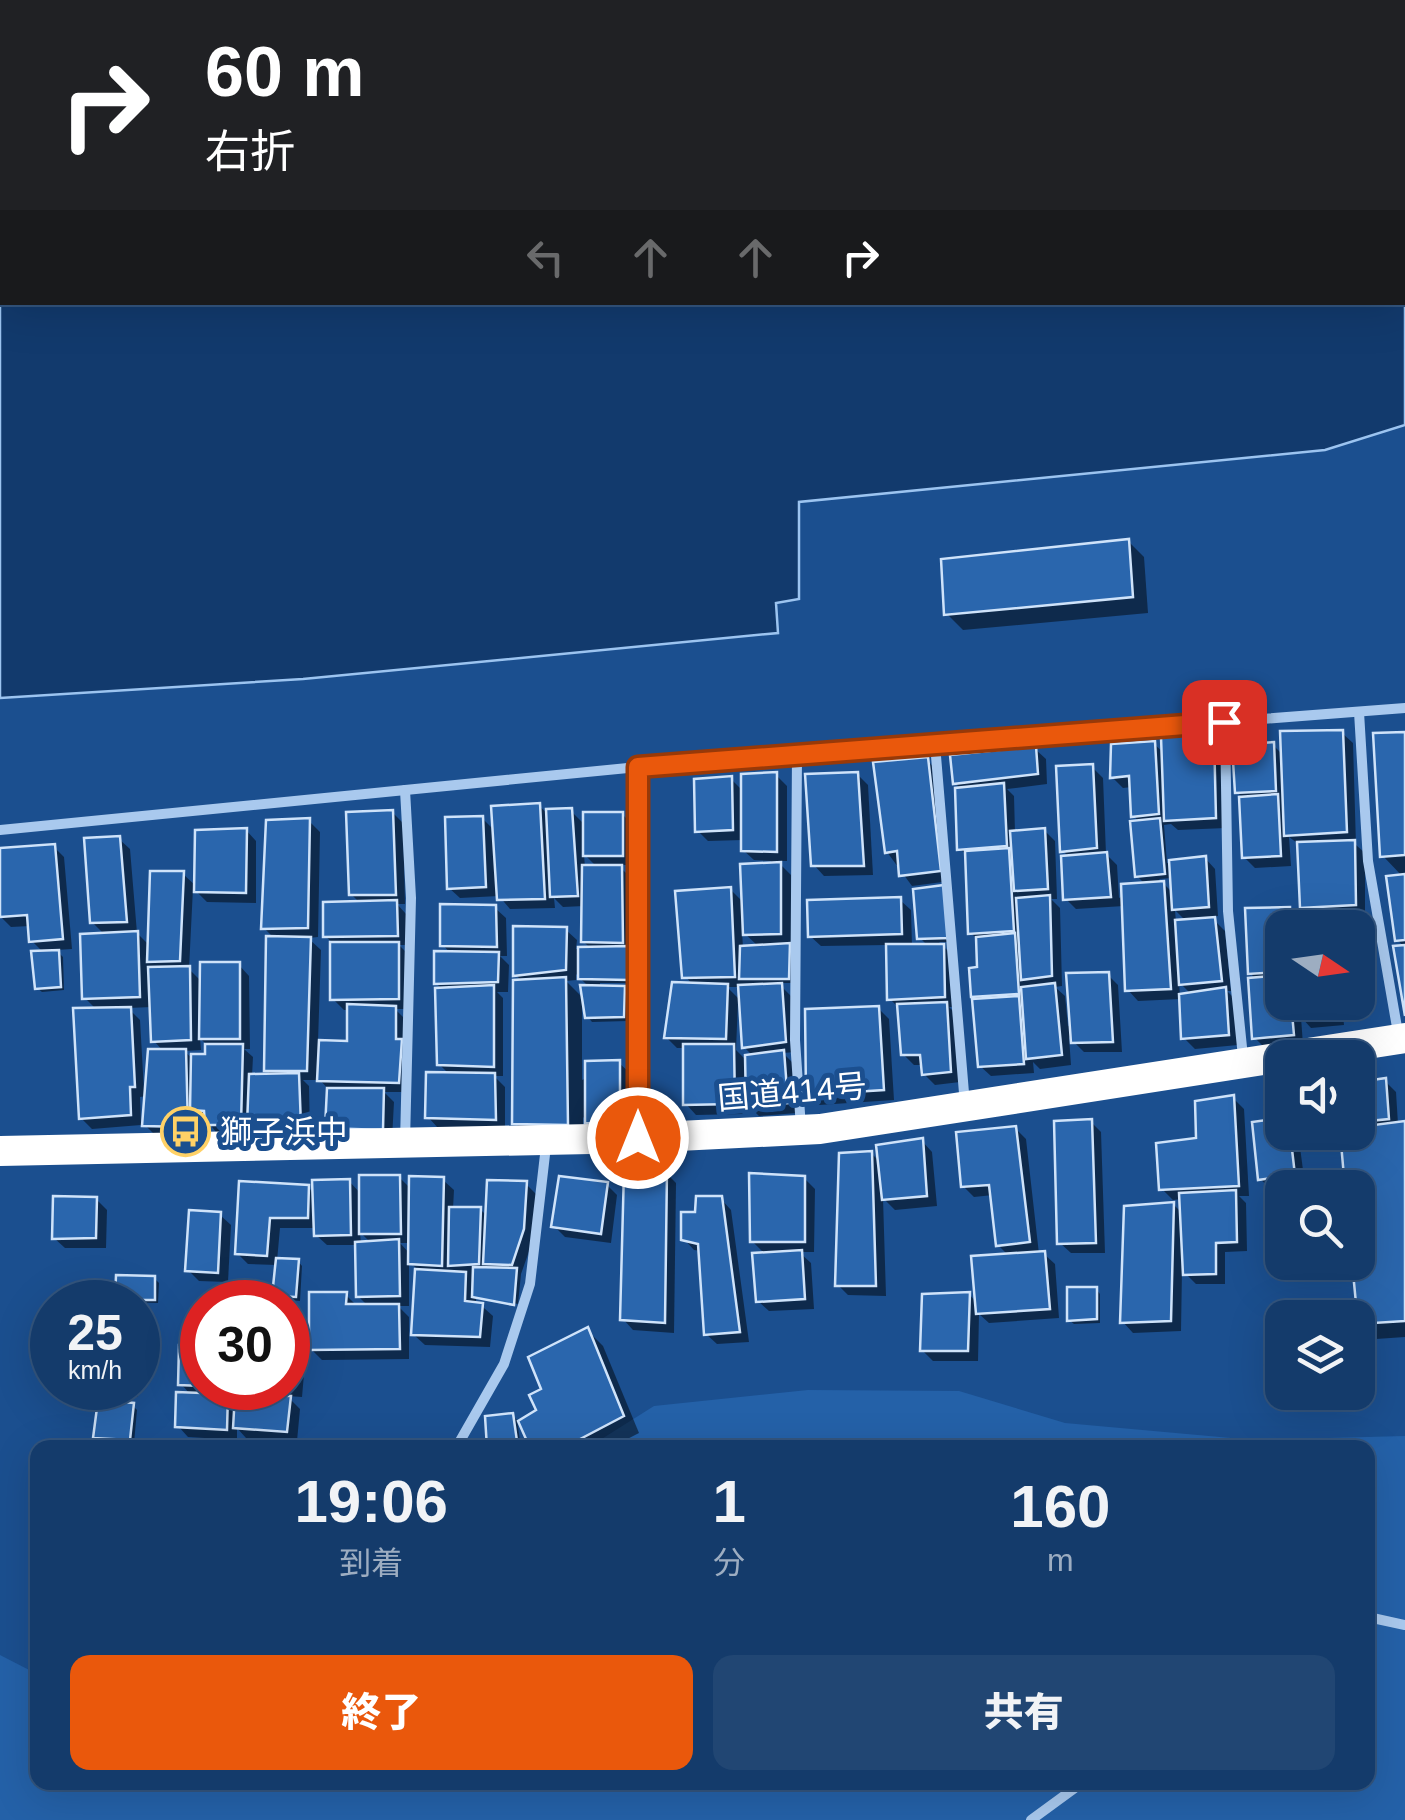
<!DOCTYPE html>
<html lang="ja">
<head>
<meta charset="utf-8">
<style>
	body { margin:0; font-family:Arial,"Noto Sans JP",sans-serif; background:#214673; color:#f1f3f6; height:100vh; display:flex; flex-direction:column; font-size:38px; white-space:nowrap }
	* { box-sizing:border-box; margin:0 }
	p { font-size:32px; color:#9dadc1 }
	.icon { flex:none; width:55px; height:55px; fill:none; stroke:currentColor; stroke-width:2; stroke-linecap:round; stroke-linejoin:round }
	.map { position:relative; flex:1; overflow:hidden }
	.details { position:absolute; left:30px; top:1440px; width:1345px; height:350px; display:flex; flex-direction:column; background:#143b6b; border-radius:20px; box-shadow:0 10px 40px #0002,0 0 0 2px #33557e }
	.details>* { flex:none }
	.hud { position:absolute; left:0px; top:0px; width:1405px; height:305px; box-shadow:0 10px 40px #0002,0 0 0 2px #33557e; background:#202124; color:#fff; overflow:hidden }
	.needle { width:65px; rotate:103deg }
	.buttons { position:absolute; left:1265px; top:910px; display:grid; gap:20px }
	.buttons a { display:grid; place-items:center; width:110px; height:110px; border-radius:20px; background:#143b6b; box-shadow:0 10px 40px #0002,0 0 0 2px #33557e; font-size:50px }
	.speed { position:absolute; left:30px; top:1280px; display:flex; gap:20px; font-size:50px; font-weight:700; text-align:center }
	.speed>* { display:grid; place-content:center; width:130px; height:130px; border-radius:50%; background:#143b6b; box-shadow:0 10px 40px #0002,0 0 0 2px #33557e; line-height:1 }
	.speed small { font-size:25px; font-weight:400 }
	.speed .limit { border:15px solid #d22; background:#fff; color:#111 }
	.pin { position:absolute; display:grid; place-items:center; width:85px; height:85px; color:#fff; margin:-42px; border-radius:20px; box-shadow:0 5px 15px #0006 }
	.me { position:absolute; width:110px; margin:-55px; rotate:0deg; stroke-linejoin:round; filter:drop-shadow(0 0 8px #0008) }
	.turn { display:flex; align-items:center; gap:35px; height:210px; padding:0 40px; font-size:45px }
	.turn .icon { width:130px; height:130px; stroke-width:2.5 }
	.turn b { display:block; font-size:70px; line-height:85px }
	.lanes { display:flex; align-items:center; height:95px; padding:0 40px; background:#0003; justify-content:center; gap:50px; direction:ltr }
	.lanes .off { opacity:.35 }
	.eta { display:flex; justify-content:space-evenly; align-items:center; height:170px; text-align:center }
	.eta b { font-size:60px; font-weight:800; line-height:70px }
	.primary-button { display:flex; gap:20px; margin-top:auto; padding:20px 40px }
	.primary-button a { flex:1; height:115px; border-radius:20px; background:#ea580c; color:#fff; font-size:40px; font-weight:800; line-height:115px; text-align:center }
	.primary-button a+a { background:#214673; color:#f1f3f6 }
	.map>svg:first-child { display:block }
	.green { fill:#2461a8 }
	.water { fill:#123a6d; stroke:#9cc4f0; stroke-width:2.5; fill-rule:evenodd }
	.shadow { fill:#0007; fill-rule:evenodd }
	.building { fill:#2a66ad; stroke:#cfe3fa; stroke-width:2.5 }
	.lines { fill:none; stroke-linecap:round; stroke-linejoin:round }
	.street { stroke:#a9c9ee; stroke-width:10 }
	.highway { stroke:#fff; stroke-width:30 }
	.route-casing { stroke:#983908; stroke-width:25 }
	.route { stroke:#ea580c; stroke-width:18 }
	.labels { text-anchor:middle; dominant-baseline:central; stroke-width:10; stroke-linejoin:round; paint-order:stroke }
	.street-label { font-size:32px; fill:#fff; stroke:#1b4f8f }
	.poi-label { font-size:32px; fill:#fff; stroke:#1b4f8f; text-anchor:start }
</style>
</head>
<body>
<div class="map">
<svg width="1405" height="1820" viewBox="0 0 1405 1820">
	<rect width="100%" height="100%" fill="#1b4f8f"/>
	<path class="green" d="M808,1390L959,1391L1065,1423L1253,1440L1405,1436V1820H0V1655L37,1674L38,1782H1368V1448L589,1447L654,1406Z"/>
	<path class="water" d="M0,0H1405V425L1325,450L799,502V599L776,603L778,633L303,679L0,698ZM2,2H1402V302H2Z"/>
	<g class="shadow">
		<path d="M1128,541L1144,557L1148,613L963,630L947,614Z"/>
		<path d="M1342,733L1353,743L1356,845L1365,853V915L1313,918L1303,907L1300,845L1289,837L1291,866L1255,868L1244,857L1242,797L1237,792L1273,745L1284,756Z"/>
		<path d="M1405,734V1001V947L1397,940L1403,877L1383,856Z"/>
		<path d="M1213,737L1223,747L1226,828L1178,830L1171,824L1164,825L1167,863L1205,858L1215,869L1218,916L1211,917L1225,931L1231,991H1227L1236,1000L1238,1045L1195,1049L1184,1038L1181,999L1138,1001L1128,990L1124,906L1076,909L1066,899L1070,858L1063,851L1092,767L1103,778L1106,854L1117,865L1119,898L1146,885L1137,876L1140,822L1133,816L1132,787L1123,788L1112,777L1154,744L1164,753ZM1172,878L1173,893L1159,879ZM1175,910L1187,922L1176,923ZM1179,982L1192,995L1180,996Z"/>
		<path d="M1035,749L1046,759L1047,784L1007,789L1014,796L1015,833L1044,830L1055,841L1057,899H1051L1060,908L1062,986L1055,987L1065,996L1068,1026L1072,1025L1108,975L1118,985L1122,1052H1084L1069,1037L1071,1065L1040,1069L1033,1062L1034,1073L991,1076L980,1066L979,1001L974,996L980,969L979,941L971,933L968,856L960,849L962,790L955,783Z"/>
		<path d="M927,760L937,771L950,881L912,886L887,852Z"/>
		<path d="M857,774L868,785L873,875L824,876L814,865Z"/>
		<path d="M776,775L787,786V861H777L791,875V944H787L793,950L792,983H778L791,996L795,1052L783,1053L793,1063L797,1113L759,1116L744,1101V1114L696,1115L686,1104L685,1048H677L666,1037L694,986L685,976L730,889L744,903L771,865V861L754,860L743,850V840L708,841L698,831L731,779L744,792ZM742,931L759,947L743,948ZM727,987H740L744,1047L754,1057L747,1061L736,1050L738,1001H741Z"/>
		<path d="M539,806L546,812L571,811L585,825L622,814L633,825L632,865H618L632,879V983H600V988H624L629,993L628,1021L592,1022L588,1017L590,988L576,974V980L566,981L584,999H582V1080L619,1063L630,1073V1134L598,1132L583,1117V1140L531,1139L515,1123L523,982L516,975L566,930L577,940L576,949H591L583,941L584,906L563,907L554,898L555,908L510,909L499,896L460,898L449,888L482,818L495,831ZM584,854L598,868H585Z"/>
		<path d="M392,812L403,823L405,904H397L406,914L407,945H399L409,955V1009H395L405,1019L409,1092H384L394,1102L392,1139L338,1138L328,1127L329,1090L320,1080H303L309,1086L310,1135H260L251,1125V1134L218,1135L207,1120L197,1112V1137L155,1135L145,1125L147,1096L140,1097L141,1125L92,1129L81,1118L97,1010L85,998L105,935L92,922L119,839L130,849L137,933L150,946L183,874L197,887L246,830L256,841V903L207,902L193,888L189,969L202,982L239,965L249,976L250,1049H244L253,1057L252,1076H272L267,1070L275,939L264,928L309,821L320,832L318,937L308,938L321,950L318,1042L349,1044V1010H344L333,999V943L325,936L361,904L351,894ZM152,1007L154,1041L164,1052L147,1091H144L140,1020L128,1008ZM200,1038L207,1045V1056L194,1060L184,1051L201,1050Z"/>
		<path d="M54,847L64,857L72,949L56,950L63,957L64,990L42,992L37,988L44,953L32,941L30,926L11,927L0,916V851Z"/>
		<path d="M915,891L952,942H939L954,957L955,1007H949L957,1015L960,1082L935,1085L924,1074L923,1065H914L903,1054L900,1009L890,999L888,945L821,946L810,936L900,900L911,910L912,946H928L920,938Z"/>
		<path d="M495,908L506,918L507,956H500L509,965L508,992H497L503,998V1076H494L505,1087V1130L438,1128L428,1117L450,1075L439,1064L443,990L436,983L451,954L443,945Z"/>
		<path d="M1289,909L1299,920L1300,928H1282V1002H1342L1344,1025L1311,1028L1301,1017L1303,1045L1265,1048L1254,1037L1257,980L1250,973Z"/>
		<path d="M878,1008L889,1019L894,1100L819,1105L809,1094Z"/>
		<path d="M1385,1081L1396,1092L1398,1124L1405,1123V1337L1376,1339L1360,1323L1358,1188L1343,1136L1310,1140L1302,1132H1358V1085Z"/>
		<path d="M1233,1098L1244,1109L1249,1196H1239L1246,1203L1247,1251L1225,1252V1284H1196L1182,1270L1181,1331L1133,1333L1123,1322L1173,1204L1183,1214L1182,1199L1173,1200L1162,1189Z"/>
		<path d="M1282,1120V1132H1298L1305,1185L1271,1189L1260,1179L1254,1124Z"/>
		<path d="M1091,1122L1101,1132L1105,1253H1071L1060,1243Z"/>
		<path d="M1015,1128L1026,1139L1039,1254H1044L1055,1264L1059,1318L989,1323L979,1314L978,1361H933L922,1350L969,1294L977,1303L1009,1256L998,1245L993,1195L974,1197L963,1186Z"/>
		<path d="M922,1141L932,1152L937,1206L895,1210L883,1198L886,1296L848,1295L838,1285L871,1153L880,1162Z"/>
		<path d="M666,1173L676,1183L674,1333L633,1330L623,1319Z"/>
		<path d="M399,1177L412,1190L443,1180L454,1190L453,1209H480L488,1217L526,1184L536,1194L533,1240L521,1274L518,1304L476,1295V1301L493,1316L490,1347L425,1345L414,1335L418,1270L409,1261V1306H398L409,1317V1359L322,1360L311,1349L346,1295L358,1307H369L358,1296V1245H327L316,1235V1228H280L277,1261H298L302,1266L300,1301L280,1299L275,1295L277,1265L248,1264L237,1253L242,1184L308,1187L315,1194L349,1181L361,1194ZM360,1232L372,1244H361ZM400,1243H411V1255Z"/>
		<path d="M804,1178L815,1189L814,1252H799L811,1263L814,1309L769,1311L758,1301L766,1255L752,1241Z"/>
		<path d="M606,1184L617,1195L611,1243L565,1237L554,1226Z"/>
		<path d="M96,1199L107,1210L106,1248H65L54,1238Z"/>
		<path d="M721,1199L731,1210L749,1342L717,1344L706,1334L701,1251L694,1250L684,1239L697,1214Z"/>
		<path d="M220,1215L231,1225L228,1282L199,1281L188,1270Z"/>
		<path d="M154,1278L159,1283L158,1303L121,1302L118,1299Z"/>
		<path d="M1096,1289L1100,1294V1323L1074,1324L1069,1320Z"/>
		<path d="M587,1330L603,1346L639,1433L610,1448H533L544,1390Z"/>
		<path d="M182,1348L202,1349V1388H240L239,1396L251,1397L242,1388H288V1352L294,1353L305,1363L302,1397L287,1396L300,1409L297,1441L246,1438L237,1428V1440L188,1437L178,1426L191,1395L181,1384ZM227,1396H238L237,1406Z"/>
		<path d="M138,1356V1397L110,1396L105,1388H138Z"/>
		<path d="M132,1405L137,1410L134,1443L100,1442L96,1438Z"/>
		<path d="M512,1415L517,1420L521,1448H489Z"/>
	</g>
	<g class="building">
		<path d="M1129,539L1133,597L944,615L941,559Z"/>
		<path d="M1343,730L1347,832L1284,836L1280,731Z"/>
		<path d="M1405,732V855L1380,857L1373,733Z"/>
		<path d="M1214,734L1216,818L1164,821L1161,737Z"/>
		<path d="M1155,741L1159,814L1131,817L1129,776L1110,778L1111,744Z"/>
		<path d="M1274,742L1276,791L1235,793L1232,745Z"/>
		<path d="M1036,746L1038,774L953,784L950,755Z"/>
		<path d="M928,757L941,871L899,876L897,851L885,853L873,762Z"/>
		<path d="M1093,764L1097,848L1060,852L1056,766Z"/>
		<path d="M777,772V852L741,851V774Z"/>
		<path d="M858,772L864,866H811L805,774Z"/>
		<path d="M732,776L733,830L695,832L694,779Z"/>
		<path d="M1004,783L1007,846L957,850L955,788Z"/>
		<path d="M1278,794L1281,856L1242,858L1239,797Z"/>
		<path d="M540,803L545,899L497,900L491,806Z"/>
		<path d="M572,808L578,896L550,897L546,809Z"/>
		<path d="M393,810L396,895H349L346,812Z"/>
		<rect x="583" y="812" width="40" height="44"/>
		<path d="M483,816L486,887L447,889L445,817Z"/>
		<path d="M310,818L308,928L261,929L266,820Z"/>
		<path d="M1160,818L1165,874L1135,877L1130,821Z"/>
		<path d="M247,828L246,893L194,892L195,830Z"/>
		<path d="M1045,828L1048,889L1014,891L1010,831Z"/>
		<path d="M120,836L127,922L90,923L84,838Z"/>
		<path d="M1355,840L1356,905L1300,908L1297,842Z"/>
		<path d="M55,844L63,939L29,942L27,915L0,917V848Z"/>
		<path d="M1009,848L1014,931L968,934L965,851Z"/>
		<path d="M1107,852L1111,897L1063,900L1061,856Z"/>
		<path d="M1206,856L1209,907L1172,910L1169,860Z"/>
		<path d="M781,862V934L743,935L740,864Z"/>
		<path d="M582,865H622L623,943L581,942Z"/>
		<path d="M150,871H184L180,961L147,962Z"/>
		<path d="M1405,874V940L1395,941L1386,876Z"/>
		<path d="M1164,881L1171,989L1125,991L1121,884Z"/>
		<path d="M944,885L949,938L917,939L913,889Z"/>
		<path d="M731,887L735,977L682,978L675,891Z"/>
		<path d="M1050,895L1052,976L1021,980L1016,898Z"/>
		<path d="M901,897L902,934L808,937L807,900Z"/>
		<path d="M397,900L398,936L323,937V902Z"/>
		<path d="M440,904L496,905L497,947L440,946Z"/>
		<path d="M1290,907V928H1282V972L1248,974L1245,908Z"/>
		<path d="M1215,917L1222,981L1179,985L1175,920Z"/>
		<path d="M513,926L567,927L566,970L513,976Z"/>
		<path d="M138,931L140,997L82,999L80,934Z"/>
		<path d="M1015,933L1019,994L971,997L969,968L977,967L976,937Z"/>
		<path d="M266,936L311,937L307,1071H264Z"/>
		<path d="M330,942H399V999L330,1000Z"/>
		<path d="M790,943L789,979H739L740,946Z"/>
		<path d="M886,944H944L945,997L887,1000Z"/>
		<path d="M1405,945V1016L1393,946Z"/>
		<path d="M629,946V980L578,979V947Z"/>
		<path d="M59,950L61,987L35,989L31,951Z"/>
		<path d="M434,951L499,952L498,982L434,984Z"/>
		<path d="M200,962H240V1039H199Z"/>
		<path d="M190,966L191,1040L151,1042L148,967Z"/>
		<path d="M1109,972L1113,1042L1071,1043L1066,973Z"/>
		<path d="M1282,975V1002H1291L1294,1035L1252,1039L1248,978Z"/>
		<path d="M566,977L568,1125L512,1124L513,980Z"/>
		<path d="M672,982L728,984L726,1039L664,1038Z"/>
		<path d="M782,983L786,1042L742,1048L738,985Z"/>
		<path d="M1055,983L1062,1055L1026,1059L1021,987Z"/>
		<path d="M494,985V1067L437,1065L435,988Z"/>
		<path d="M580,985L625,986L624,1017L585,1018Z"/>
		<path d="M1226,987L1229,1035L1181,1039L1179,994Z"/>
		<path d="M1019,996L1024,1064L978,1067L972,999Z"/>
		<path d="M947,1002L951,1072L922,1075L920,1055H901L897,1004Z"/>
		<path d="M1297,1002H1334L1335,1016L1298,1018Z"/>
		<path d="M347,1004L396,1006V1039H402L399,1083L317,1081L319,1040L347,1041Z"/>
		<path d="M879,1006L884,1090L806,1095L805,1009Z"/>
		<path d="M131,1007L135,1087H130L131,1115L79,1119L73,1008Z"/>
		<path d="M205,1044H243L241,1125H205L204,1111L190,1110L191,1054H205Z"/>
		<path d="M683,1044H734L735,1104L683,1105Z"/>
		<path d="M148,1049H186L188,1127L142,1126Z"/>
		<path d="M784,1050L788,1103L746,1106L745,1055Z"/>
		<path d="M620,1060V1125L585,1123V1061Z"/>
		<path d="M426,1072L495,1073L496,1120L425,1118Z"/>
		<path d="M299,1073L301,1126L247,1125L249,1074Z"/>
		<path d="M1386,1078L1389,1119L1358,1122V1082Z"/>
		<path d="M327,1088H384L383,1130L325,1128Z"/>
		<path d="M1234,1095L1239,1186L1159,1190L1156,1143L1196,1138L1195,1101Z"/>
		<path d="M1282,1118V1132H1290L1295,1175L1258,1180L1252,1122Z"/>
		<path d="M1092,1119L1096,1243L1057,1244L1054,1121Z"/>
		<path d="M1405,1121V1321L1358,1324L1352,1262H1358V1188H1345L1340,1132H1358V1127Z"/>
		<path d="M1016,1126L1030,1242L996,1246L989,1185L961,1187L956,1132Z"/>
		<path d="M923,1138L927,1196L882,1200L876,1145Z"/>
		<path d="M872,1151L876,1286H835L839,1153Z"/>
		<path d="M624,1170H667L665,1323L620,1320Z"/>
		<path d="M749,1173L805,1176V1242H750Z"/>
		<path d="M359,1175H400L401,1234H359Z"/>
		<path d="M409,1176L444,1177L442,1266L408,1264Z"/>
		<path d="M559,1176L608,1182L601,1234L551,1227Z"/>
		<path d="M350,1179L351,1235L314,1236L312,1180Z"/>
		<path d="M487,1180L527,1181L524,1229L512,1265L483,1264Z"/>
		<path d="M239,1181L309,1185L308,1218H270L267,1256L235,1254Z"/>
		<path d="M1236,1190L1237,1242L1216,1243V1274L1183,1275L1179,1193Z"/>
		<path d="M53,1196L97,1197L96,1238L52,1239Z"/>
		<path d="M696,1196H722L740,1332L704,1335L698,1244L681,1240V1212H695Z"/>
		<path d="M1174,1202L1171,1321L1120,1323L1124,1206Z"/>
		<path d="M449,1207H481L479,1264L448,1266Z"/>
		<path d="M189,1210L221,1212L218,1273L185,1271Z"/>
		<path d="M399,1239L400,1296L356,1297L355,1242Z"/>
		<path d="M802,1250L805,1299L756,1302L752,1253Z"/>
		<path d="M1045,1251L1050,1309L976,1314L971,1256Z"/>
		<path d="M276,1258L299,1259L296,1297L272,1296Z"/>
		<path d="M473,1267L517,1268L514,1305L472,1297Z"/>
		<path d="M415,1269L466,1272L465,1301L483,1303L480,1337L411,1335Z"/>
		<path d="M116,1275L155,1276V1300H115Z"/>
		<path d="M1067,1287H1097V1319L1067,1321Z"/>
		<path d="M309,1292H347L346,1304H399L400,1349L309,1350Z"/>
		<path d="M970,1292L968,1351H920L922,1294Z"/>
		<path d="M588,1327L624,1416L563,1448H530L518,1421L536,1410L529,1395L541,1389L528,1357Z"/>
		<path d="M179,1345L202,1346V1386L178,1385Z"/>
		<path d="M288,1350H295L292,1388H287Z"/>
		<path d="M103,1388H135L134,1394L103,1392Z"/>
		<path d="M176,1392L228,1394L227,1430L175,1427Z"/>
		<path d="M235,1394L291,1396L287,1432L233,1428Z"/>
		<path d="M98,1400L134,1403L130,1440L93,1438Z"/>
		<path d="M513,1413L518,1448H487L485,1416Z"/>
	</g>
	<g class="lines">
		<g class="street">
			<path d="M1359,712L1368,861L1398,1033"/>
			<path d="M1225,722L1228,911L1243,1057"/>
			<path d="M935,744L965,1105"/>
			<path d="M797,754L795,1040L801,1128"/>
			<path d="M405,790L411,898L405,1142"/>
			<path d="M0,830L638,767L1405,708"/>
			<path d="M638,1136V767"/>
			<path d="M456,1448L504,1364L530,1284L546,1146"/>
			<path d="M1368,1617L1405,1625"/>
			<path d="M1031,1820L1083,1782"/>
		</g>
		<path class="highway" d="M0,1151L638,1138L820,1129L1405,1038"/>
	</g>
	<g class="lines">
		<defs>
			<path id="route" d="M638,1138V767L1224,722"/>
		</defs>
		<use href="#route" class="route-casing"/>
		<use href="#route" class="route"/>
	</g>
	<defs>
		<symbol id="bus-ring" viewBox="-11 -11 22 22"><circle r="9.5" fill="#1b4f8f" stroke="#ffd166" stroke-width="1.5"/><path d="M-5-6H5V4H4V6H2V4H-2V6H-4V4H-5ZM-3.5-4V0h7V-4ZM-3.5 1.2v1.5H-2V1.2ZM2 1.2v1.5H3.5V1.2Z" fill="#ffd166"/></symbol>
	</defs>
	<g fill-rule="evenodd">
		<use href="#bus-ring" x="158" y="1104" width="55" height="55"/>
	</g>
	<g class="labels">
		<g class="street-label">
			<text transform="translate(792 1092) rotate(-5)">国道414号</text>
		</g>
		<g class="poi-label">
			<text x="220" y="1132">獅子浜中</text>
		</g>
	</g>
</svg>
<div class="buttons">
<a><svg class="needle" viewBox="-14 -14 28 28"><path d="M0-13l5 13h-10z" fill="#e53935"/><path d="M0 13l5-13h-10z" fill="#9dadc1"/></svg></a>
<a><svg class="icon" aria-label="sound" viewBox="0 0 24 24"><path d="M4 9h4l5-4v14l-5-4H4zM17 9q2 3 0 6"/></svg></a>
<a><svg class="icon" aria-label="search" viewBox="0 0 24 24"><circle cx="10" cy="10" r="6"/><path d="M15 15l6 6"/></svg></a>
<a><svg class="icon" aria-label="layers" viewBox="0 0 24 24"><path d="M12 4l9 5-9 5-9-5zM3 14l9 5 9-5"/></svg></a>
</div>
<div class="speed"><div>25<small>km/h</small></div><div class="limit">30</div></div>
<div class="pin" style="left:1224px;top:722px;background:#d93025"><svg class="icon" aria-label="arrive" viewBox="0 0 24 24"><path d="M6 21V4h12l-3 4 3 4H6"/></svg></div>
<svg class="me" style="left:638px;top:1138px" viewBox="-20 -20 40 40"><circle r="17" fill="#ea580c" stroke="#fff" stroke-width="3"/><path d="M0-11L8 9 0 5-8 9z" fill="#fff"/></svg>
<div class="hud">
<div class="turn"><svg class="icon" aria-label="right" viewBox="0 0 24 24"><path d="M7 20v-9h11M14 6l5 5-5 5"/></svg><div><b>60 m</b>右折</div></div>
<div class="lanes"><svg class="icon off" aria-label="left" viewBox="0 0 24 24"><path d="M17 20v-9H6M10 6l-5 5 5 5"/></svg><svg class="icon off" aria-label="ahead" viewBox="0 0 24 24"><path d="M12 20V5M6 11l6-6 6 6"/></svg><svg class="icon off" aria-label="ahead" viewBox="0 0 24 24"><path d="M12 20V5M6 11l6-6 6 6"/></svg><svg class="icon" aria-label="right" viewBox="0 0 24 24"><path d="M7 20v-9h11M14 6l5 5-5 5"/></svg></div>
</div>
<section class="details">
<div class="eta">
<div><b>19:06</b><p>到着</p></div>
<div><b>1</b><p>分</p></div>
<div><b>160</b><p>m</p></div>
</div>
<div class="primary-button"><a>終了</a><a>共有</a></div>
</section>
</div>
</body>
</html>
